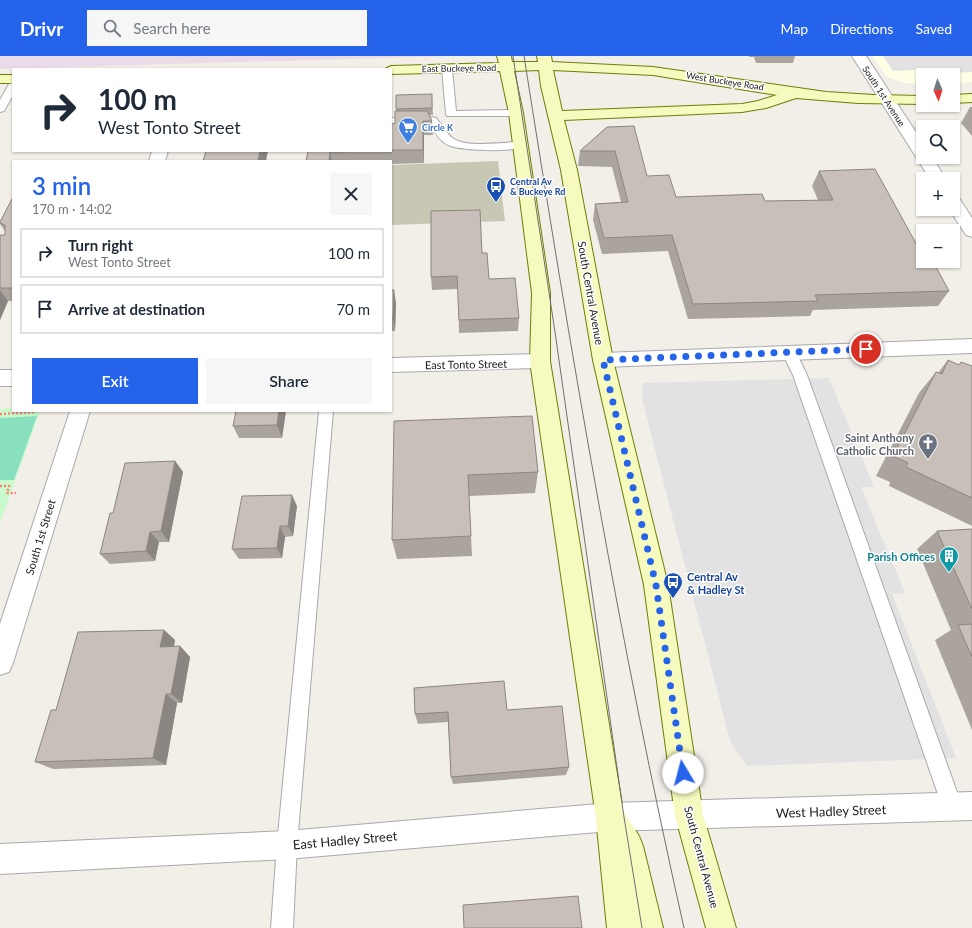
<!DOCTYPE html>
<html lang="en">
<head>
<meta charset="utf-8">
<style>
	body { margin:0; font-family:Lato,sans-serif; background:#f6f6f7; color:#1f2937; height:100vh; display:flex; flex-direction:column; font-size:15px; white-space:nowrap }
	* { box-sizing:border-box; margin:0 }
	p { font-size:13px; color:#747a83 }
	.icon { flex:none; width:22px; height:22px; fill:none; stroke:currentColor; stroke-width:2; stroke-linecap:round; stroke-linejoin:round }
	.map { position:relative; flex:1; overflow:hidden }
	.drawer { position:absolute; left:12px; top:104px; width:380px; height:252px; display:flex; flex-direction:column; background:#fff; border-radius:0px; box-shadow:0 1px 3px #0004 }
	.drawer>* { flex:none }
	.banner { position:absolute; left:12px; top:12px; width:380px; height:84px; border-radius:0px; box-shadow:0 1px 3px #0004; background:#fff; color:#1f2937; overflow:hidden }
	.needle { width:26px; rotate:177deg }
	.tools { position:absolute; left:916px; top:12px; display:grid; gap:8px }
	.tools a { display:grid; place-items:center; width:44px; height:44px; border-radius:0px; background:#fff; box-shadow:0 1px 3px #0004; font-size:20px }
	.pin { position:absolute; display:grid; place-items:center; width:34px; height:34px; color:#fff; margin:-17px; border:2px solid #fff; border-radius:50%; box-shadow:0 1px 4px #0007 }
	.me { position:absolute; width:44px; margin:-22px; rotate:352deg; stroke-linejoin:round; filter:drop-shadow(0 0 3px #0008) }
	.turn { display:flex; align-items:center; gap:14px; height:84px; padding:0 20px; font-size:18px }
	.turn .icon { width:52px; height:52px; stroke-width:2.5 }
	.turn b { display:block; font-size:28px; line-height:34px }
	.round { display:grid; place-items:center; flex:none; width:42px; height:42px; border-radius:0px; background:#f6f6f7 }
	.overview { display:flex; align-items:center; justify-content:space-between; height:68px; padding:0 20px }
	h1 { font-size:24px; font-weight:600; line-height:30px; color:#2563eb }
	.action { display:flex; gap:8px; margin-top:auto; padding:8px 20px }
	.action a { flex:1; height:46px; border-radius:0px; background:#2563eb; color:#fff; font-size:16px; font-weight:600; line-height:46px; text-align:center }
	.action a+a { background:#f6f6f7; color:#1f2937 }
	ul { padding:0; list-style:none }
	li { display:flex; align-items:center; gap:12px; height:50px; margin:0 8px 6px; padding:0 12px; border:2px solid #e0e1e3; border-radius:0px }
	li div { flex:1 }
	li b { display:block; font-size:15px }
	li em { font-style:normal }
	header { display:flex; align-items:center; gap:24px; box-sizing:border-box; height:56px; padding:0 20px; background:#2563eb; color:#fff }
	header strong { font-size:19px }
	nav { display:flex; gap:22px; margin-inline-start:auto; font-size:14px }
	.search { width:280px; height:36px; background:#f6f6f7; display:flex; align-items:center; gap:10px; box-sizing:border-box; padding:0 14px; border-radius:0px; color:#747a83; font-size:15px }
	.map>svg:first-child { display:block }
	.industrial { fill:#ebdbe8 }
	.education { fill:#ffffe5 }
	.construction { fill:#c7c7b4 }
	.park { fill:#c8facc }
	.pitch { fill:#88e0be }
	.parking { fill:#e2e2e2 }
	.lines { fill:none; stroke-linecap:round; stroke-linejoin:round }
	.lane-casing { stroke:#a9a9a9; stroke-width:2 }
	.street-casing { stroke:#a9a9a9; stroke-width:2 }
	.secondary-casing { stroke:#707d05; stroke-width:2 }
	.path { stroke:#fa8072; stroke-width:2.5; stroke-dasharray:2 2; stroke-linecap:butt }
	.lane { fill:#fff; fill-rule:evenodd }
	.street { fill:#fff; fill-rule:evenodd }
	.secondary { fill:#f7fabf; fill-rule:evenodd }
	.tram { stroke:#707070; stroke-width:1 }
	.wall { fill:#aba49e }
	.shaded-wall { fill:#8b8681 }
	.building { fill:#c7bfb8; stroke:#8b8681 }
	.route { stroke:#2563eb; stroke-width:7; stroke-dasharray:0 12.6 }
	.labels { text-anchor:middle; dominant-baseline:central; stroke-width:3; stroke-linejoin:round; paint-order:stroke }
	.far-street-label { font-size:9px; fill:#222; stroke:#fff }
	.far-shop-label { font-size:9px; font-weight:bold; fill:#366cbe; stroke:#fff; text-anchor:start }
	.far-transit-label { font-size:9px; font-weight:bold; fill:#164399; stroke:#fff; text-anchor:start }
	.street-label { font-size:11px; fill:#222; stroke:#fff }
	.worship-label { font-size:11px; font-weight:bold; fill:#5b616d; stroke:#fff; text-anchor:end }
	.culture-label { font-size:11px; font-weight:bold; fill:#0d838f; stroke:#fff; text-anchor:end }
	.transit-label { font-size:11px; font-weight:bold; fill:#164399; stroke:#fff; text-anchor:start }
	.near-street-label { font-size:13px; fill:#222; stroke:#fff }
</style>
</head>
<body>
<header>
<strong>Drivr</strong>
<div class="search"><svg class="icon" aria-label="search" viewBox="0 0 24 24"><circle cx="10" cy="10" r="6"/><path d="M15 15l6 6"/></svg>Search here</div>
<nav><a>Map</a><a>Directions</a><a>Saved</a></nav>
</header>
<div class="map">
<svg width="972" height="872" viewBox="0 0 972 872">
	<rect width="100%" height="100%" fill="#f2efe9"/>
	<path class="industrial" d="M0,0H451L0,13Z"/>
	<path class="education" d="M872,0H972V26L953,27V19H923V28L904,27L887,21Z"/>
	<path class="construction" d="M498,105L505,165L391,169V109Z"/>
	<path class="park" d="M13,352V355H40L0,467V353Z"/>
	<path class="pitch" d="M37,360L14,424H0V362Z"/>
	<g class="parking">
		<path d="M883,0H972V16L948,17L946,14L939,13L893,15Z"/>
		<path d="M829,322L874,431H861L905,537L892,538L956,702L747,710L730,685L642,343L643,327Z"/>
	</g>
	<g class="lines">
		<defs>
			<g id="lane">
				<path d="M447,10L452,13L456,55L516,54L521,57L516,60H447L446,58L442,13Z"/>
				<path d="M13,27V39L4,55L0,56V44L9,28Z"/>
				<path d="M416,61L420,62L421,64L420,66L391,68V62Z"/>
				<path d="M432,61L436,62C442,69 446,78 454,83C468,92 504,86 520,86L526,89C519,97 456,95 446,88C438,83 432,72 427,64Z"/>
				<path d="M789,291L794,292L807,319L962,750L959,757L952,760L945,757L942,750L793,319L782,296L784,292Z"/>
				<path d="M319,355H333L297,789L293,872H271L277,789Z"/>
			</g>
			<g id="street">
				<path d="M852,0H866L923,87V101H932L946,123H930Z"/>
				<path d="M152,95H168L165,105H149Z"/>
				<path d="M953,141L959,142L972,162V181L966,179L949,153H953Z"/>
				<path d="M972,283V297L603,311L596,309L593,304L596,299L603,297Z"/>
				<path d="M540,298L547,300L550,305L547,310L540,312L391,316V302Z"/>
				<rect x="0" y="314" width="13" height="16"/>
				<path d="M70,355H90L13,607L9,616L0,619V568Z"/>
				<path d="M972,736V764L610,775L287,803L0,818V788L287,775L610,747Z"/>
			</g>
			<g id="secondary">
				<path d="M497,0H511L512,6H538L537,0H551L552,6L653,11L826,36L874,39L923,40V48L858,47L796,42L766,52L742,56L564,64L577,114L613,304L668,529L703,759L736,872H706L675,759L644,529L593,304L561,114L541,30L539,14L514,15L523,57L550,237V305L623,755L639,780L643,790L663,872H607L596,761L530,305L532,237L509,57L500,15L391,18V13H385L391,10L499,7ZM553,14L653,19L777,39L758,45L742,48L562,55Z"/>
				<rect x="0" y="19" width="13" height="8"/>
				<path d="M972,38V46L953,47V39Z"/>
			</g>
		</defs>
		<use href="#lane" class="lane-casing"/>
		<use href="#street" class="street-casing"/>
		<use href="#secondary" class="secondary-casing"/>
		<g class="path">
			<path d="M0,358L36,356"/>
			<path d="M0,430H9L7,437H16"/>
		</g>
		<use href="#lane" class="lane"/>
		<use href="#street" class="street"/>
		<use href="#secondary" class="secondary"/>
		<g class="tram">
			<path d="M513,0L555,276L624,761L642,872"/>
			<path d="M524,0C570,292 619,583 684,872"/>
		</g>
	</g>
	<g class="wall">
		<path d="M749,0H795L793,7H756L754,1H749Z"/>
		<path d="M432,38L433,59H430L432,65L433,79H424V107L391,108V105H306L308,95H391V68L395,67L396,53Z"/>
		<path d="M970,51H972V80L961,67Z"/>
		<path d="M607,71L647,120L676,141L765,145L818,144L812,130L819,115L929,211L949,235L938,250L813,254L810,260L688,263L668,195L602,198L593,164L595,148L621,146L612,111L578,110L580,95Z"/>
		<path d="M13,141V245H8L0,264V179H5V175L0,168V166Z"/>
		<path d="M482,197L489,223L519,262L518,275L459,277L458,233L432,234L431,221Z"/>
		<path d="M391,234L396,247L395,275H391Z"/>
		<path d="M948,304L959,309L961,306L972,310V470L889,430L890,426L876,420L919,337L936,316L938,317Z"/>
		<path d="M236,355H286L282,382H239L233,370Z"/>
		<path d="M532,360L538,416L535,437L469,440L472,500L397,503L392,484Z"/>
		<path d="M175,405L183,416L169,486H159L155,505L110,508L100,498L113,457Z"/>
		<path d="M297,450L293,480L285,481L282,502L239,503L232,493Z"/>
		<path d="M972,473V674L935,584L951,574L917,493L937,475Z"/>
		<path d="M164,574L175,584L174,591L180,590L190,601L182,647H177L166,709L53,713L35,706L56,654Z"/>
		<path d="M414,632L507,654L569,711L566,719L453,728L451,721L448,666L418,668L415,658Z"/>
	</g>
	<g class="shaded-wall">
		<path d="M423,65L424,79V107L423,94Z"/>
		<path d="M260,95H268L266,105H258Z"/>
		<path d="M330,96L332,105H329Z"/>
		<path d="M0,234L8,245L0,264Z"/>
		<path d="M394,234L396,247L395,275L393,262Z"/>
		<path d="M279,355H286L282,382L277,369Z"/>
		<path d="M175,405L183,416L169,486L161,475Z"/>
		<path d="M292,439L297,450L293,480L288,470Z"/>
		<path d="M280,470L285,481L282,502L277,492Z"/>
		<path d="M150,476L159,486L155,505L146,495Z"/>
		<path d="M164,574L175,584L171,602L160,591Z"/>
		<path d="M180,590L190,601L182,647L171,638Z"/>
		<path d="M166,638L177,647L166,709L153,702Z"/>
	</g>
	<g class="building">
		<path d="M432,38V52L396,53V39Z"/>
		<path d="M395,55H427L432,65H423V94H391V68L395,67Z"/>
		<path d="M634,70L647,120L669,119L676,141L762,138L765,145L833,144L819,115L875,113L923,200V205H926L929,211H936L949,235L815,239L818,245L693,248L672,179L604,182L595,148L628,146L615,95H580L607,71Z"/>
		<path d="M206,95H260L258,105H203Z"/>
		<path d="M308,95H370L330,96L329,105H306Z"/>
		<path d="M13,141V232H0V179H5V169L0,167V166Z"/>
		<path d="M480,154L482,197H487L489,223L515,222L519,262L459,264L457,220L431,221V155Z"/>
		<path d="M391,234H394L393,262H391Z"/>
		<path d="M948,304L959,309L961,306L972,310V442L906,411L908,407L893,400L936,316L942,318Z"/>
		<path d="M236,355H279L277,369L233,370Z"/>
		<path d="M532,360L538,416L468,419L471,480L392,484L394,365Z"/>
		<path d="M175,405L161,475L150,476L146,495L100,498L110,457H113L125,407Z"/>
		<path d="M292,439L288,470H280L277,492L232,493L242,440Z"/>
		<path d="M972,473V553L937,475Z"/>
		<path d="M972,568V601L958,569Z"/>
		<path d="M164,574L160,591L180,590L171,638H166L153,702L35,706L51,654H56L78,576Z"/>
		<path d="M504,625L507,654L562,650L569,711L451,721L448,656L415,658L414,632Z"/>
		<path d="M578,840L582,872H464L463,849Z"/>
	</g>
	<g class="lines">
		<path class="route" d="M683,717L656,529L603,304L866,293"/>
	</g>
	<defs>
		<symbol id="supermarket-pin" viewBox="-11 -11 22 30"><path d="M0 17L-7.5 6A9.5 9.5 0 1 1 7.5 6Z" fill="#3f7fe0" stroke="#fff"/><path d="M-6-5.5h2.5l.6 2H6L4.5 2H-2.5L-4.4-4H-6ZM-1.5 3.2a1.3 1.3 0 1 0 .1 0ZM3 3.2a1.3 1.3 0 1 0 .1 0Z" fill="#fff"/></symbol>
		<symbol id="bus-pin" viewBox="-11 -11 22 30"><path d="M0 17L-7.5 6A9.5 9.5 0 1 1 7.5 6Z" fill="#1a4fb4" stroke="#fff"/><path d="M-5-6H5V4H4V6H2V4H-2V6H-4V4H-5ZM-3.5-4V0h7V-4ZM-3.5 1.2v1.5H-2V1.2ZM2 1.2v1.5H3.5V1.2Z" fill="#fff"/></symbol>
		<symbol id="church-pin" viewBox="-11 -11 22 30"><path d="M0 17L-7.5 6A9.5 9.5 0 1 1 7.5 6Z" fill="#6b7280" stroke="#fff"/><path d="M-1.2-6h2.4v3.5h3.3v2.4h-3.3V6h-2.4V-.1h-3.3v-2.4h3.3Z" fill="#fff"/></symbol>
		<symbol id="building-pin" viewBox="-11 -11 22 30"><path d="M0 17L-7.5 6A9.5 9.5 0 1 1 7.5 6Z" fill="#0f9aa8" stroke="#fff"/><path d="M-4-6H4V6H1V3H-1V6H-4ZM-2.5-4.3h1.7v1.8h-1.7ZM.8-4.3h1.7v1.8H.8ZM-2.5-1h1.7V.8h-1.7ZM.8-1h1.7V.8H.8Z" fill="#fff"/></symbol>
	</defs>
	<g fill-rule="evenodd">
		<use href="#supermarket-pin" x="397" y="60" width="22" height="30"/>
		<use href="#bus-pin" x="485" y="119" width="22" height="30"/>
		<use href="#church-pin" x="917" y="376" width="22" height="30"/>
		<use href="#building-pin" x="938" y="489" width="22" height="30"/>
		<use href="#bus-pin" x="662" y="515" width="22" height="30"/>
	</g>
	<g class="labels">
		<g class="far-street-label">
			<text transform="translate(459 12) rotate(-1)">East Buckeye Road</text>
			<text transform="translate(725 25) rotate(9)">West Buckeye Road</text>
			<text transform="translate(884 40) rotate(57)">South 1st Avenue</text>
		</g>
		<g class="far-shop-label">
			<text x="422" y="71">Circle K</text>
		</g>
		<g class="far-transit-label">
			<text x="510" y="125">Central Av<tspan x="510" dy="10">&amp; Buckeye Rd</tspan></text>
		</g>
		<g class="street-label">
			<text transform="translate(591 237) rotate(80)">South Central Avenue</text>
			<text transform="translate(466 308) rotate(-1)">East Tonto Street</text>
			<text transform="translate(40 481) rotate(-73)">South 1st Street</text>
			<text transform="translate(702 801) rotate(75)">South Central Avenue</text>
		</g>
		<g class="worship-label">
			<text x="914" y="381">Saint Anthony<tspan x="914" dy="13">Catholic Church</tspan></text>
		</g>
		<g class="culture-label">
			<text x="935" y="500">Parish Offices</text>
		</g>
		<g class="transit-label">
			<text x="687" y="520">Central Av<tspan x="687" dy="13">&amp; Hadley St</tspan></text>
		</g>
		<g class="near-street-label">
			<text transform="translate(831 755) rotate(-2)">West Hadley Street</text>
			<text transform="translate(345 784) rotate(-5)">East Hadley Street</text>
		</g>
	</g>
</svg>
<div class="tools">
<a><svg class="needle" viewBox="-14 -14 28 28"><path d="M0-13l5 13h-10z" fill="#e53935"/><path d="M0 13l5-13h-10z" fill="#747a83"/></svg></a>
<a><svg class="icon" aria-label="search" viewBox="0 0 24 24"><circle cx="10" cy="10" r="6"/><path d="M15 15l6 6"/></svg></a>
<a>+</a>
<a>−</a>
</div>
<div class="pin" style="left:866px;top:293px;background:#d93025"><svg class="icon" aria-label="arrive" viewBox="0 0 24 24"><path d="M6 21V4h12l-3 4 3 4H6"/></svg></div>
<svg class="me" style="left:683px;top:717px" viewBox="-20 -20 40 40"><circle r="19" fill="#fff"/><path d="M0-13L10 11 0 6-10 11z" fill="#2563eb"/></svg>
<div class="banner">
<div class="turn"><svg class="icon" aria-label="right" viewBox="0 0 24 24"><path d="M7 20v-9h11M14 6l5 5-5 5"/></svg><div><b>100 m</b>West Tonto Street</div></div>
</div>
<section class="drawer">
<div class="overview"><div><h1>3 min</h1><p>170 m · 14:02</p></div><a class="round"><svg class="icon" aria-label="close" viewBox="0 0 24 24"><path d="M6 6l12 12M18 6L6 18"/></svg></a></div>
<ul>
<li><svg class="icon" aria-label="right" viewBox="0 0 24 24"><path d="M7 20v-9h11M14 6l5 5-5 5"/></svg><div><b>Turn right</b><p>West Tonto Street</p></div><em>100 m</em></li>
<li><svg class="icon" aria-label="arrive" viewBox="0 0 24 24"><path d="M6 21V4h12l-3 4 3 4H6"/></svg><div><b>Arrive at destination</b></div><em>70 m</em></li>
</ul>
<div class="action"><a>Exit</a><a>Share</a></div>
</section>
</div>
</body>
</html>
